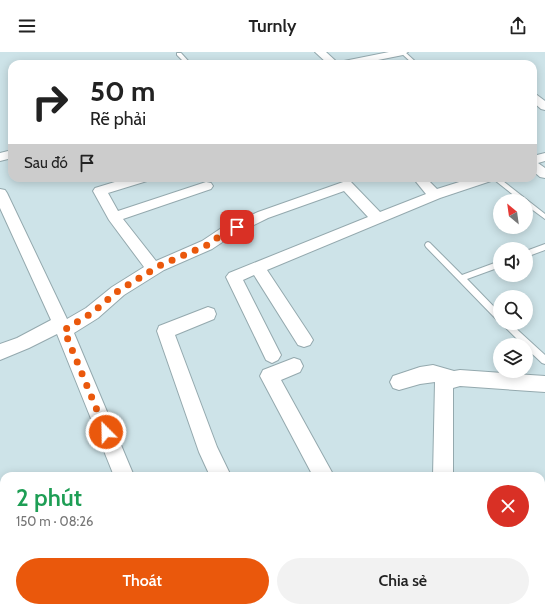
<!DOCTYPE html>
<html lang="vi">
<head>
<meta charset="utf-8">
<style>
	body { margin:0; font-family:Cabin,sans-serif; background:#f2f2f2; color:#222; height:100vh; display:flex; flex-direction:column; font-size:15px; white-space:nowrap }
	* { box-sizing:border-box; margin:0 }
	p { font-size:13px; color:#767676 }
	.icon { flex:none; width:22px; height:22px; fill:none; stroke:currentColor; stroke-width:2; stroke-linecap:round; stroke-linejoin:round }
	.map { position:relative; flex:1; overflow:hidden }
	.panel { position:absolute; left:0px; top:420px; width:545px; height:140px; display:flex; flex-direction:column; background:#fff; border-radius:12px 12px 0 0; box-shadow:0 2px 10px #0003 }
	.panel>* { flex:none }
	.banner { position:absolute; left:8px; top:8px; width:529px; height:122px; border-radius:12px; box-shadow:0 2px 10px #0003; background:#fff; color:#222; overflow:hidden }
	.needle { width:26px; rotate:331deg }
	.tools { position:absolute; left:493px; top:142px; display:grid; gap:8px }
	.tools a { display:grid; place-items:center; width:40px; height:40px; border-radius:50%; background:#fff; box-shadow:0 2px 10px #0003; font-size:20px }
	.pin { position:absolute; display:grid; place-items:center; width:34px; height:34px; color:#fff; margin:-17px; border-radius:8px; box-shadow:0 2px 6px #0006 }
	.me { position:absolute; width:44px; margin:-22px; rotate:337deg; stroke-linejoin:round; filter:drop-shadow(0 0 3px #0008) }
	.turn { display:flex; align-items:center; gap:14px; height:84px; padding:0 16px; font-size:18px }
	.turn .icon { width:52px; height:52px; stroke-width:2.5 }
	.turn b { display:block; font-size:28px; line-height:34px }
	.then { display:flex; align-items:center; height:38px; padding:0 16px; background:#0003; gap:8px; font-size:15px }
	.round { display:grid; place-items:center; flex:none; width:42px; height:42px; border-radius:21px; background:#f2f2f2 }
	.summary { display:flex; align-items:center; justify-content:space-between; height:68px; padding:0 16px }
	h1 { font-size:24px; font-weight:600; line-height:30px; color:#1e9e55 }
	.button { display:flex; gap:8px; margin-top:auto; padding:8px 16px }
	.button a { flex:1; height:46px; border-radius:24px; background:#ea580c; color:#fff; font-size:16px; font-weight:600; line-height:46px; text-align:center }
	.button a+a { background:#f2f2f2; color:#222 }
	header { display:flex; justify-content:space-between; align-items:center; height:52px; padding:0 16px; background:#fff; font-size:18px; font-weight:600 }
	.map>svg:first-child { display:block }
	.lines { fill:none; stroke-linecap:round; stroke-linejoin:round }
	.lane-casing { stroke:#94a9ae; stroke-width:2 }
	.street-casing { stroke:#94a9ae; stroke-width:2 }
	.lane { fill:#fff; fill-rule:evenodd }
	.street { fill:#fff; fill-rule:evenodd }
	.route { stroke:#ea580c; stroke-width:7; stroke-dasharray:0 12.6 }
</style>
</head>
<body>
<header><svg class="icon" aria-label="menu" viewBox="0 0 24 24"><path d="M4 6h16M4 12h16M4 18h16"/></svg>Turnly<svg class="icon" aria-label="share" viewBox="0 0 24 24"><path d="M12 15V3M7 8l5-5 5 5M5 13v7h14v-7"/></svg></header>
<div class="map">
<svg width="545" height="560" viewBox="0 0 545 560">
	<rect width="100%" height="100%" fill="#cde3e8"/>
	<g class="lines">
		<defs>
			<g id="lane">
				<path d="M400,0H405L418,12H413Z"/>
				<path d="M177,1H181L191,12H186L177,3Z"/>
				<path d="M492,126H499L545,162V167L526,153V149H521Z"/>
				<path d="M428,190L430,191L462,223L500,209V215L467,227L500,261V269L497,268L426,195L425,193L426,191Z"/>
				<path d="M545,192V198L526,205V199Z"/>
				<path d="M501,271H510L545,303V312L542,311L526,296V293H523Z"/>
				<path d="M491,556H515L517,560H493Z"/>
			</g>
			<g id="street">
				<path d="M315,0H326L339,12H328Z"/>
				<path d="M389,0H408L403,3L358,12H339L344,9Z"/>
				<path d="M533,42L537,43L545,49V58L541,57L533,50Z"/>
				<path d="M12,98V106L0,109V101Z"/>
				<path d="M545,101V109L538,111L545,116V126L540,125L533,119V104Z"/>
				<path d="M128,126H148L147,129L108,141L118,159L206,130L211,131L213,134L211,137L123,167L156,209L202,189L220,177L258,160L346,129L351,130L380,160L426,142L413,126H426L437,137L472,126H492L491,129L440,146L267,218L310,283L313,288L310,293L304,295L298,293L254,223L243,228L281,303L278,308L272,311L266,308L226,225L229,221L368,165L344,139L268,166L230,185L212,197L164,218L124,243L98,266L74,281L134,424H114L57,282L29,296L0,308V292L17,286L51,268L0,156V137L5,138L7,141L67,267L86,256L112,235L144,215L109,168L93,139L95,136Z"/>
				<path d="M208,255L214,257L216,262L214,267L175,283L217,395L231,424H210L199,400L157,279L159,274Z"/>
				<path d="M294,306L300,308L303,314L300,320L281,328L334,424H313L260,324L263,318Z"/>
				<path d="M433,313L454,319L460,318L545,324V340L460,334L453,336V424H433L435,330L420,332L399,338L393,336L390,330L393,324L420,315Z"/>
				<path d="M144,556H192L193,560H143Z"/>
				<rect x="443" y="556" width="24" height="4"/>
			</g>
		</defs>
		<use href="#lane" class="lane-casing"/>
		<use href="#street" class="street-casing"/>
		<use href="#lane" class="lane"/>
		<use href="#street" class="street"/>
	</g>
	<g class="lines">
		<path class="route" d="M106,380L64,278L92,261L118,239L159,214L207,193L224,181L237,175"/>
	</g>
</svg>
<div class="tools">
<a><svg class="needle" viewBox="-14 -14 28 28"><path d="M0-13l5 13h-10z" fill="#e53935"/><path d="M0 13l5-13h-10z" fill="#767676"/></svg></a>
<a><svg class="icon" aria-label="sound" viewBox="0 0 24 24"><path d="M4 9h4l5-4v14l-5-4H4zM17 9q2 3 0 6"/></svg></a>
<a><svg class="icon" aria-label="search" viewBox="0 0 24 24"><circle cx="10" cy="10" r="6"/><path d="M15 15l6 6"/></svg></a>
<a><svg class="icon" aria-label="layers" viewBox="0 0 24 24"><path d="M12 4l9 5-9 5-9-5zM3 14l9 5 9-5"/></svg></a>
</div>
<div class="pin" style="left:237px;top:175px;background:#d93025"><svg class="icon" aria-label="arrive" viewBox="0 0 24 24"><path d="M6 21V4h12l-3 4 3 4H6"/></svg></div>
<svg class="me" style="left:106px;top:380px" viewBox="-20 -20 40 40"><circle r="17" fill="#ea580c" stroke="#fff" stroke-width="3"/><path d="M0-11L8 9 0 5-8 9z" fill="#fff"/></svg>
<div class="banner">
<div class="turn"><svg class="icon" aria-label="right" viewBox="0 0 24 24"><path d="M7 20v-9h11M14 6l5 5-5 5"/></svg><div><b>50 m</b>Rẽ phải</div></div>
<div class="then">Sau đó<svg class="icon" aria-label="arrive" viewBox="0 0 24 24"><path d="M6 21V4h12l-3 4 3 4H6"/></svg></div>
</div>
<section class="panel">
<div class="summary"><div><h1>2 phút</h1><p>150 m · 08:26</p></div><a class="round" style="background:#d93025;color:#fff"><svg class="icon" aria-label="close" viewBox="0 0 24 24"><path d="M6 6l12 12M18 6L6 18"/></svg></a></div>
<div class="button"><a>Thoát</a><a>Chia sẻ</a></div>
</section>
</div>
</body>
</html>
